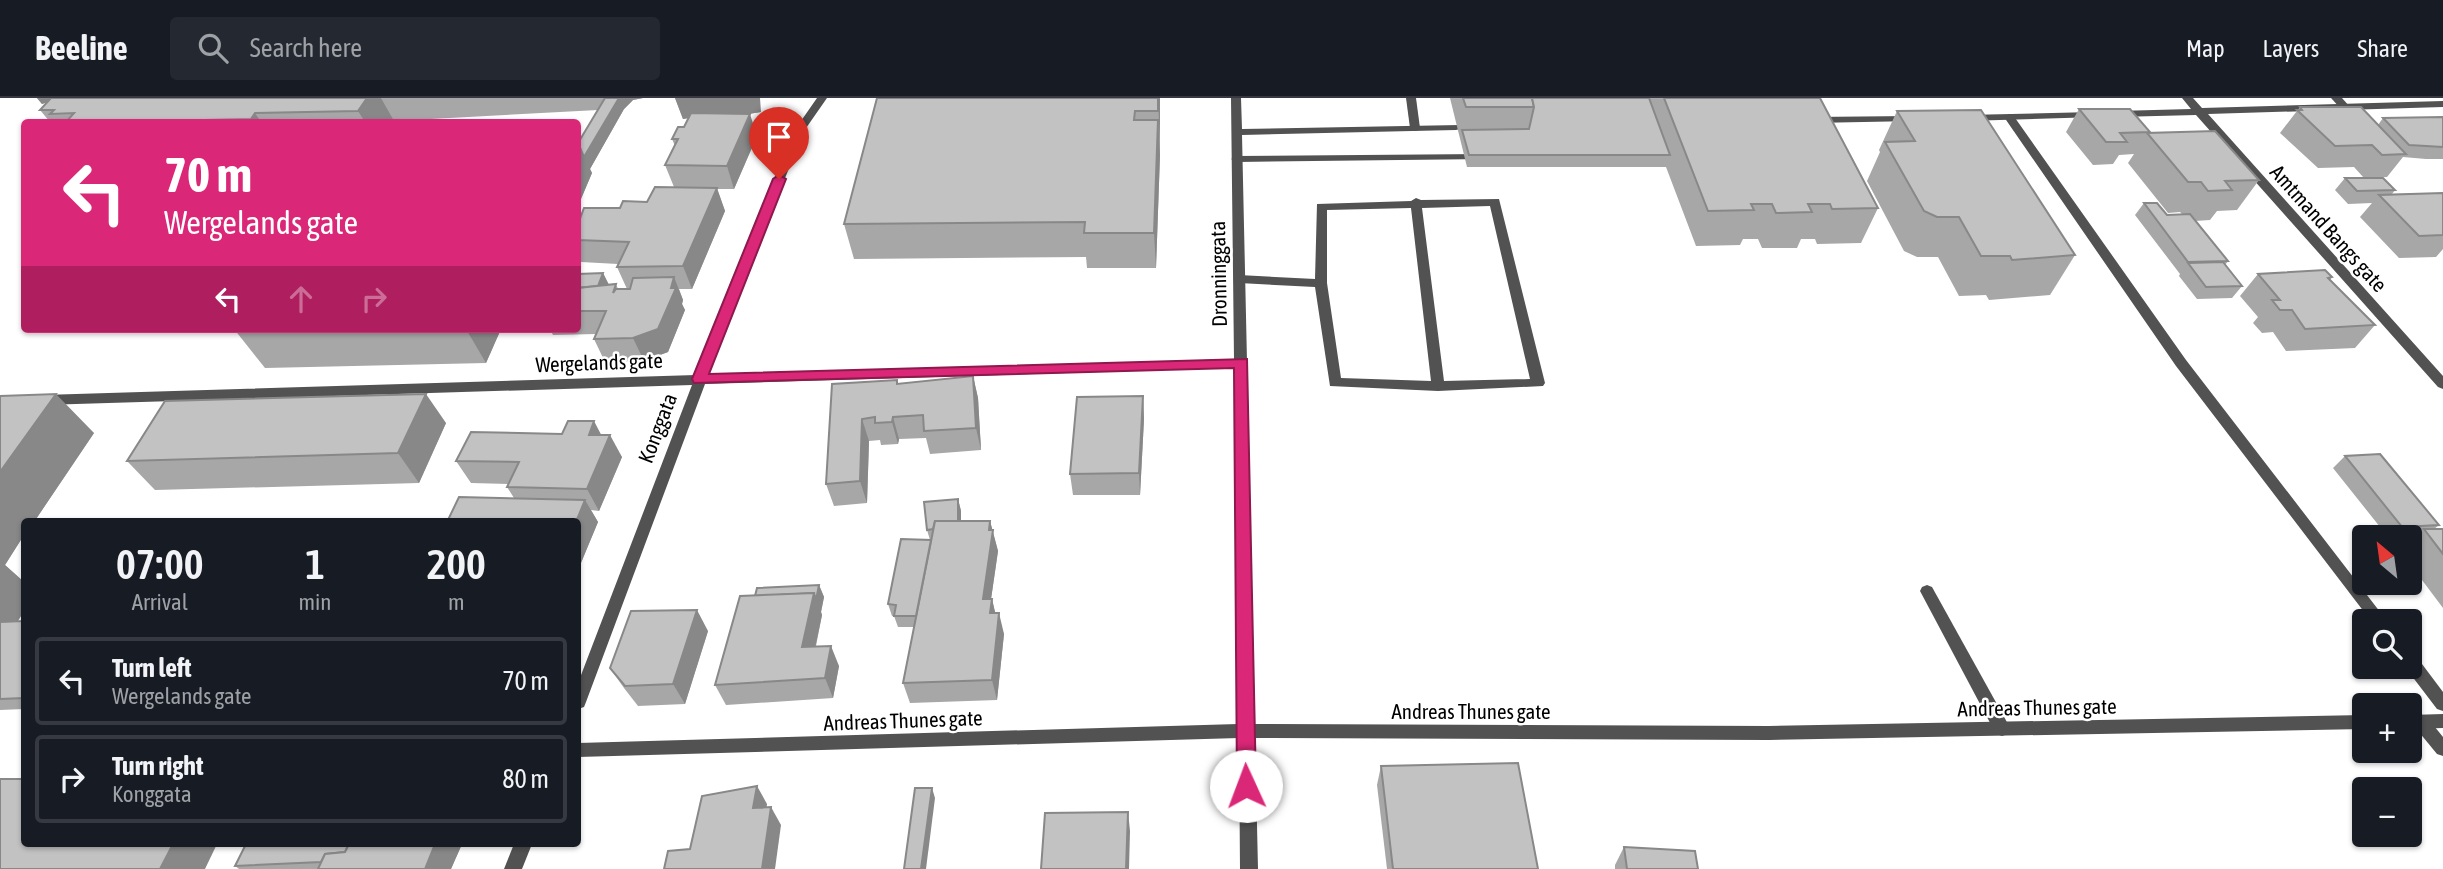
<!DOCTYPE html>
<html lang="en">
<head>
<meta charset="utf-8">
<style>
	body { margin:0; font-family:"Asap Condensed",sans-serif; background:#242831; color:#f1f3f6; height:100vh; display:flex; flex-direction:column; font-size:26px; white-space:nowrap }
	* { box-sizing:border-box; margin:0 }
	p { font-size:23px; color:#9ea1a6 }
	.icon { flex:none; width:38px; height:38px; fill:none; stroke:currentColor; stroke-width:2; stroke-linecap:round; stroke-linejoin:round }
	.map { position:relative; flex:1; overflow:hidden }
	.sheet { position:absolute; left:21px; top:420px; width:560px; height:329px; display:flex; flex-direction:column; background:#171b24; border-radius:7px; box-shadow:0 2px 5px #0004 }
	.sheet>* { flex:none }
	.top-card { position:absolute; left:21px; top:21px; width:560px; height:214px; border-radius:7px; box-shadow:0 2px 5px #0004; background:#db2777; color:#fff; overflow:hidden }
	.needle { width:46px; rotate:331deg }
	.buttons { position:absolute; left:2352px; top:427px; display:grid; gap:14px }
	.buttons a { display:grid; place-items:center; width:70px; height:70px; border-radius:7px; background:#171b24; box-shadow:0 2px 5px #0004; font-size:35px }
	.pin { position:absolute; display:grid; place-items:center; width:60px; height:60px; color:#fff; margin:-72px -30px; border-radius:50% 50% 50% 0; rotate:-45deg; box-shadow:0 0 7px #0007 }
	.pin .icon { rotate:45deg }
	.me { position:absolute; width:77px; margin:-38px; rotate:358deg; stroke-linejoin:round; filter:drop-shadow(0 0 5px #0008) }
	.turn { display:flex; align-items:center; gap:24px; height:147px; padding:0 28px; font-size:32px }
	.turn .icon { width:91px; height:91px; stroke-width:2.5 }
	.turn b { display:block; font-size:49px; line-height:60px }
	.lanes { display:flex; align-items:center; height:66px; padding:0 28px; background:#0003; justify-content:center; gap:35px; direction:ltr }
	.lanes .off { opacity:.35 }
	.eta { display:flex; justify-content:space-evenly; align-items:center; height:119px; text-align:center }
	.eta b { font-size:42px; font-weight:600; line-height:49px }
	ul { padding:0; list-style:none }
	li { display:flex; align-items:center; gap:21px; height:88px; margin:0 14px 10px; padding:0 14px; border:4px solid #363941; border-radius:7px }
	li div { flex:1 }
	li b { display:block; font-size:26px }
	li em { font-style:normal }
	header { display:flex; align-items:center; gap:42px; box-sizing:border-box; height:98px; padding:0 35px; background:#171b24; border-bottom:2px solid #363941 }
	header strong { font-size:33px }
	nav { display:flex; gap:38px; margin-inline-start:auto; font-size:24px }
	.search { width:490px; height:63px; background:#242831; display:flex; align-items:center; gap:18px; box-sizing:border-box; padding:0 24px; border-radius:7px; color:#9ea1a6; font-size:26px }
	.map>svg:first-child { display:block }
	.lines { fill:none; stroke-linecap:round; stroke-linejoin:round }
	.lane { fill:#525252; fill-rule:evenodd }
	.street { fill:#525252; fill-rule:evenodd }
	.wall { fill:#a7a7a7 }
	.shaded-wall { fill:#888 }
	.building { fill:#c2c2c2; stroke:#888; stroke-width:2 }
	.route { fill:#db2777; stroke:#8e194d; stroke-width:2 }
	.labels { text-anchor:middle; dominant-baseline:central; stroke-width:5; stroke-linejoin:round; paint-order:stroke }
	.street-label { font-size:21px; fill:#000; stroke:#fff }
</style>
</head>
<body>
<header>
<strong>Beeline</strong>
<div class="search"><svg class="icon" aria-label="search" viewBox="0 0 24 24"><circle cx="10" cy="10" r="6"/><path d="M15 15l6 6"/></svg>Search here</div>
<nav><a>Map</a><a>Layers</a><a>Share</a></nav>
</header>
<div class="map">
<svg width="2443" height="771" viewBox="0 0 2443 771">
	<rect width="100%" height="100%" fill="#fff"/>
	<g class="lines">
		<g class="lane">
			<path d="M1406,0H1416L1420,30L1419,32L1415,33L1410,30Z"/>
			<path d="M2331,0H2342L2350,9L2349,11H2341Z"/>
			<path d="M2009,16L2013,17L2186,262L2387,523H2371L2176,268L2004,19Z"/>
			<path d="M1483,56L1489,59L1487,61L1237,64L1231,61L1237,58Z"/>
			<path d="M1416,100L1421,102L1499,101L1545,285L1543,288L1438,293L1330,288L1315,189L1239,185L1233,181L1239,177L1315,181L1317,106L1411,103ZM1490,108L1530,281L1444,283L1422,110ZM1411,110L1431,283L1341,280L1327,185V112Z"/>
			<path d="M1927,487L1932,489L2008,626L2010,631L2008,636L2002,638L1996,636L1920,493L1922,489Z"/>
			<path d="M2410,556L2416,558L2443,594V613L2437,611L2405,569H2410Z"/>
			<path d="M2420,616L2426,618L2443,639V658L2437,656L2414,628L2412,623L2414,618Z"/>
		</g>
		<g class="street">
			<path d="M817,0H827L804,33L756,152L709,277L1234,261L1231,0H1241L1242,31L1460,27V31L1456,32L1242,37L1255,626L1769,628L2364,617V631L1769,642L1255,640L1258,771H1240L1239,640L578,659V645L1238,626L1234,270L705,286L586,604L584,609L578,611V585L692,287L43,307L36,302L43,297L696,277L744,152L794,33Z"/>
			<path d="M2182,0H2193L2202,10L2443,3V9L2208,16L2443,278V291L2438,289L2196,17L2117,19L2112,16L2117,13L2191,11Z"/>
			<path d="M2093,14L2098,17L2097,19L1966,23L1961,20L1966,17Z"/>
			<path d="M1911,18L1915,19V23L1812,25L1807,22L1812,19Z"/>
			<path d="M2443,616V630L2410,631V617Z"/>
			<path d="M514,746H532L522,771H504Z"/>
		</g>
	</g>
	<g class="wall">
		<path d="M37,0H643L633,2L624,11L590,71L592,75L578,108V45L598,12L394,23L393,24H50L40,12L48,4L42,6Z"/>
		<path d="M675,0L761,14L749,16L757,38L734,91H717L725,113L692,191H679L683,202L682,206L685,212L668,254L644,263L605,264L594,241L596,236L553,237L550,231H578V213L603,175L609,187L616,186L618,191H627L617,169L618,166L581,164L578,156V126L620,110L647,104L674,89L665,67L675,48L672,41L684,29L689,20L683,21Z"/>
		<path d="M1160,0V57L1156,170H1087L1086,159L854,161L844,126Z"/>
		<path d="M1450,0H1820L1878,110L1861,145L1817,146L1815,141H1801L1797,150H1762L1758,141H1743L1740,147L1696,148L1666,69H1467Z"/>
		<path d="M2300,9L2378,27L2383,20L2443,19V61H2426L2403,59L2387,79L2364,80L2354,69L2318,70L2280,35Z"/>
		<path d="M2079,11L2150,34L2149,35L2259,82L2237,112L2217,113L2210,122L2195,123L2228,163L2225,167L2242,188L2232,200L2197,201L2179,178L2180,176L2135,117L2144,105L2167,117L2182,116L2180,114L2168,115L2128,65L2134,56L2119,57L2113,66L2093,67L2066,34Z"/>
		<path d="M1897,13L2075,157L2050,197L1989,202L1986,197L1959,198L1938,159H1917L1904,153L1867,83L1880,54L1879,52Z"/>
		<path d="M2345,80L2395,92L2392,96L2443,95V151L2436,159L2399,160L2360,119L2372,105L2348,106L2335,92Z"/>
		<path d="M2258,176L2332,179L2330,182L2375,227L2355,250L2286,253L2273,234L2262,235L2253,225L2258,219L2240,198Z"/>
		<path d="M234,231H501L486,265L265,270Z"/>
		<path d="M973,278L978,300L981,352L930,356L926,340L899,341L898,346L881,347L880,342L869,343L867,405L834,408L826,386L832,286H898Z"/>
		<path d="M0,298L94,335L34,424H24V437L5,467L24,484V513L18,523H24V611L0,612Z"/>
		<path d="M1143,298L1144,321L1140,397H1073L1070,376Z"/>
		<path d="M446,325L419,385L155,392L127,363Z"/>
		<path d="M602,337L622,359L599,413L591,412L598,424L578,472V424L514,400L507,389L509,386L471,385L456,363Z"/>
		<path d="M2345,358L2439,427L2434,431H2443V510L2410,466V444L2415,439H2388L2333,370Z"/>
		<path d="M958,401L961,413V423H990L998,453L991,501H992L995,515L1004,536L997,602L910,605L903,585L914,529H898L894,518H892L888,506L930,442L927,432Z"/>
		<path d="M819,487L824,499L821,514L822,517L816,548L839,568L833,600L726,607L715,587Z"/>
		<path d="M708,533L685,606L638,608L624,590L610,570Z"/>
		<path d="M1381,668L1538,771H1387L1377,687Z"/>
		<path d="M462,746L451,771H239L235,768Z"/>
		<path d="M1624,749L1698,771H1615V767Z"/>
	</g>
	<g class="shaded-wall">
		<path d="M37,0H59L42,6Z"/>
		<path d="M367,0H381L394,23L393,24H365L358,13Z"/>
		<path d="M619,0H643L633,2L624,11L590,71L592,75L578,108V43L584,59Z"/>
		<path d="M675,0H760L761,14L721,20L719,15L683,21Z"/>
		<path d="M1158,0H1160V48Z"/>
		<path d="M255,15L261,24H253L251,21Z"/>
		<path d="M750,16L757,38L734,91L727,68Z"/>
		<path d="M1158,22L1160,57L1156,170L1154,135Z"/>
		<path d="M717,90L725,113L692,191L683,168Z"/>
		<path d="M603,175L609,187L597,191Z"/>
		<path d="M674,179L683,202L682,206L685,212L668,254L644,263L633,240L671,190Z"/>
		<path d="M466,231H501L486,265Z"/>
		<path d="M973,278L978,300L981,352L976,330Z"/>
		<path d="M56,296L94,335L34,424H24V437L5,467L24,484V513L4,545L0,542V374Z"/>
		<path d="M426,296L446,325L419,385L398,355Z"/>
		<path d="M1143,298L1144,321L1140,397L1139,375Z"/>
		<path d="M893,319L899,341L898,346L892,324Z"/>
		<path d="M862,321L869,343L867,405L860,383Z"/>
		<path d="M594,323L606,346L589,337Z"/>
		<path d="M610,337L622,359L599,413L587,391Z"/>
		<path d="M958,401L961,413V441L958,430Z"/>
		<path d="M585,402L598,424L578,472V424H576Z"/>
		<path d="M990,423L998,453L988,522L983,501Z"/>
		<path d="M819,487L824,499L821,514L822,517L811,569L802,549L814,495Z"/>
		<path d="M992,501L997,522L990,515Z"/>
		<path d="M697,512L708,533L685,606L673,586Z"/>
		<path d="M999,515L1004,536L997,602L992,582Z"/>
		<path d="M831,548L839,568L833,600L825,580Z"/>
		<path d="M757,688L767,706L764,729L753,710Z"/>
		<path d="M932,690L935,700L926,771H921Z"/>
		<path d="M771,709L781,727L775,771H762Z"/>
		<path d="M1128,714L1130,733L1129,771H1126Z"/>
		<path d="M173,746H217L205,771H160Z"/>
		<path d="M435,746H462L451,771H425Z"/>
	</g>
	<g class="building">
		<path d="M51,0H367L358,13L255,15L251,21L112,24H66L74,15L50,16L54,12H40Z"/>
		<path d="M605,0H619L584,59L578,45Z"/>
		<path d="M877,0H1158V13H1135L1134,22H1158L1154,135H1084L1085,124L844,126Z"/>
		<path d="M1463,0H1532L1534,9H1466Z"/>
		<path d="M1532,0H1649L1670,57H1469L1462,32L1529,31L1534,9Z"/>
		<path d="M1664,0H1820L1878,110L1832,111L1830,106H1808L1812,114L1776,115L1772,106H1751L1754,112L1708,113Z"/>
		<path d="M2300,9H2361L2406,56L2382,57L2372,47L2335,48L2297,12H2302Z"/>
		<path d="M2079,11H2130L2150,34L2120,35L2127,44H2106Z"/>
		<path d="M1981,12L2075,157L2012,162L2010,158H1981L1959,119H1937L1924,113L1885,44L1915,43L1897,13Z"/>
		<path d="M691,15L750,16L727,68L665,67L678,41H672L678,29H684Z"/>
		<path d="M2443,19V49L2409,47L2383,20Z"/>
		<path d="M2215,33L2259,82L2225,83L2232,92L2208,93L2201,84H2188L2147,35Z"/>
		<path d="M2345,80H2383L2395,92L2357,93Z"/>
		<path d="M655,89L717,90L683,168L617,169L629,144L578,142V126L584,110H620L623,103L647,104Z"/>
		<path d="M2443,95V137L2419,138L2379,97Z"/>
		<path d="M2144,105H2157L2167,117L2190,116L2228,163L2188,164Z"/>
		<path d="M2223,164L2242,188L2206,189L2188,165Z"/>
		<path d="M2325,172L2332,179L2328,180L2375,227L2305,231L2292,212H2280L2272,202H2280L2258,176Z"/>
		<path d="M603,175L598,188L578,190V176Z"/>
		<path d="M674,179L671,190H676L658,231L633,240L594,241L606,213H578V190L616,186L613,195L616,191H630L633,180Z"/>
		<path d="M973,278L976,330L924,333L923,317L893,319L892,324L875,325V319L862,321L860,383L826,386L832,286L897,282V286Z"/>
		<path d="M56,296L0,374V298Z"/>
		<path d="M426,296L398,355L127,363L165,303Z"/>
		<path d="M1143,298L1139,375L1070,376L1077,299Z"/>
		<path d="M568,323H594L589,337H610L587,391L507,389L519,364L456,363L471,334L562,336Z"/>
		<path d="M2380,356L2439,427L2402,429L2345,358Z"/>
		<path d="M459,399L585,402L576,424H447Z"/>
		<path d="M958,401V423H935L933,431L927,432L924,404Z"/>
		<path d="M935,423H990L989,432H993L983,501H992L990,515H999L992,582L903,585Z"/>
		<path d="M2424,431H2443V456Z"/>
		<path d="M901,441L931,442L916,518H894L896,507L888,506Z"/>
		<path d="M819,487L816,502L814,495L755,498L757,490Z"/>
		<path d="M814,495L802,549L831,548L825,580L715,587L740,498Z"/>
		<path d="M697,512L673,586L625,588L610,570L631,513Z"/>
		<path d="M24,523V600L0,601V524Z"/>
		<path d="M1518,665L1538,771H1393L1381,668Z"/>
		<path d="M0,681H24V746H173L160,771H0Z"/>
		<path d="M757,688L753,710L771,709L762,771H664L668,753L690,751L702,698Z"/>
		<path d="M915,690H932L921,771H904Z"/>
		<path d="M1128,714L1126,771H1041L1045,715Z"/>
		<path d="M246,746H349L345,754L325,756L321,764L235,768Z"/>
		<path d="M349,746H435L425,771H318L325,756L345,754Z"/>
		<path d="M1624,749L1695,753L1698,771H1627Z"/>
	</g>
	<path class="route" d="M779,77L786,81L709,276L1247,261L1256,688L1253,694L1246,697L1240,694L1237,688L1234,270L694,285L692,281L773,81Z"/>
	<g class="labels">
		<g class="street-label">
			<text transform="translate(2329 130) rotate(48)">Amtmand Bangs gate</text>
			<text transform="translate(1218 176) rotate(-91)">Dronninggata</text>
			<text transform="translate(599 264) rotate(-2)">Wergelands gate</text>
			<text transform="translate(657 330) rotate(-69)">Konggata</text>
			<text transform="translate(2037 609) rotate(-1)">Andreas Thunes gate</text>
			<text x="1471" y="613">Andreas Thunes gate</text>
			<text transform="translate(903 622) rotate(-2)">Andreas Thunes gate</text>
		</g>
	</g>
</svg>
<div class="buttons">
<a><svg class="needle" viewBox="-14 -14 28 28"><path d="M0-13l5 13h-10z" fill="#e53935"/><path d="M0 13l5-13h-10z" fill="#9ea1a6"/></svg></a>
<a><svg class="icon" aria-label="search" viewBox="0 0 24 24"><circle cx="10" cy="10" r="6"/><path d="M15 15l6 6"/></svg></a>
<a>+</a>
<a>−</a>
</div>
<div class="pin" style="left:779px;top:81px;background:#d93025"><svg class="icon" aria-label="arrive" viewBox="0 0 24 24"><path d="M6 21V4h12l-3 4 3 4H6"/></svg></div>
<svg class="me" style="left:1246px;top:688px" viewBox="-20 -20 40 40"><circle r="19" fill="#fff"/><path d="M0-13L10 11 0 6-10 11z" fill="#db2777"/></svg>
<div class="top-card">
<div class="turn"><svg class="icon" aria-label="left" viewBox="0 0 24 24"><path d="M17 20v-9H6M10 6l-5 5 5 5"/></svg><div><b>70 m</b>Wergelands gate</div></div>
<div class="lanes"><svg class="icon" aria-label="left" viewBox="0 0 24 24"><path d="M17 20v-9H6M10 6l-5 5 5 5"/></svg><svg class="icon off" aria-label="ahead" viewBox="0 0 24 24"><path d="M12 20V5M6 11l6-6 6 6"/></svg><svg class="icon off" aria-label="right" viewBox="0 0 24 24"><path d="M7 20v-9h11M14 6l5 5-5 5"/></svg></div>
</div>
<section class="sheet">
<div class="eta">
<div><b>07:00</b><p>Arrival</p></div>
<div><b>1</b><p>min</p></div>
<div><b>200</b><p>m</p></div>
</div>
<ul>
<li><svg class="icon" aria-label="left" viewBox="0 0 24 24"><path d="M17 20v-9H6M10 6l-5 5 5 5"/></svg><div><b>Turn left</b><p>Wergelands gate</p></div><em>70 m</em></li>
<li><svg class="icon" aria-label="right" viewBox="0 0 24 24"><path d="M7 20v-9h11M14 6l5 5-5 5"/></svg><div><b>Turn right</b><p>Konggata</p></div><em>80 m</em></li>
</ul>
</section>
</div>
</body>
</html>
